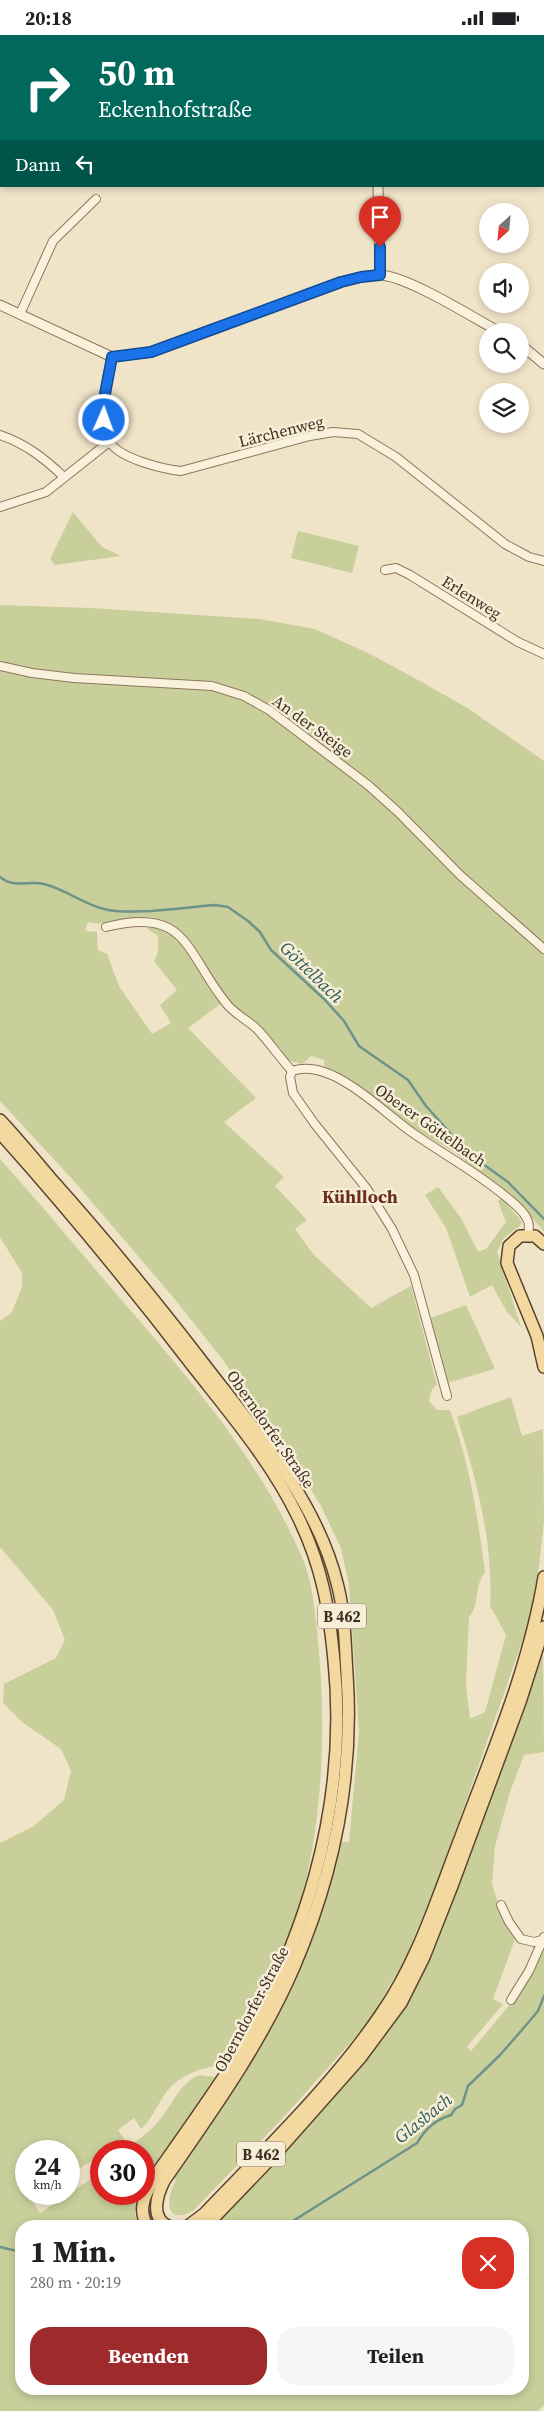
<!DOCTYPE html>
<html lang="de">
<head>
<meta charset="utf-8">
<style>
	body { margin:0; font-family:"Source Serif 4",serif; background:#f6f6f6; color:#202124; height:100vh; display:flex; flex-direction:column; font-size:19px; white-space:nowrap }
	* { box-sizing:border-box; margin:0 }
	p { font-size:16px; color:#757577 }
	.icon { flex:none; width:28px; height:28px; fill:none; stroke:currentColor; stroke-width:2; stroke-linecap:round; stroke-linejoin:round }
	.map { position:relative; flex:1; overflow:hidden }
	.details { position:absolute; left:15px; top:2185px; width:514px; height:175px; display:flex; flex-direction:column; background:#fff; border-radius:20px; box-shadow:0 2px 8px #0003 }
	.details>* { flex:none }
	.guide { position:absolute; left:0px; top:0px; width:545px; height:152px; box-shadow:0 2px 8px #0003; background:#00695c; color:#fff; overflow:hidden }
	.needle { width:32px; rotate:207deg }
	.buttons { position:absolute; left:479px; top:168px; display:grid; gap:10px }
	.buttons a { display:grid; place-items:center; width:50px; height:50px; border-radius:50%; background:#fff; box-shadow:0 2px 8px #0003; font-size:25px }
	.speed { position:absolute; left:15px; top:2105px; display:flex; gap:10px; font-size:25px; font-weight:700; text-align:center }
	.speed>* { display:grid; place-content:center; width:65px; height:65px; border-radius:50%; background:#fff; box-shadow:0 2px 8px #0003; line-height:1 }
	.speed small { font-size:12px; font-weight:400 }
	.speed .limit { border:8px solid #d22; background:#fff; color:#111 }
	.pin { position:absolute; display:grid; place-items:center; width:42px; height:42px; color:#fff; margin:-51px -21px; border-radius:50% 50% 50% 0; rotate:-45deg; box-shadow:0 0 5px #0007 }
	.pin .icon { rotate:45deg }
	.me { position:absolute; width:55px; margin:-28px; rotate:2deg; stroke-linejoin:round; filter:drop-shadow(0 0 4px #0008) }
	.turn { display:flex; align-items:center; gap:18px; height:105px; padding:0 15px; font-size:22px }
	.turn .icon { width:65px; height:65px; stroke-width:2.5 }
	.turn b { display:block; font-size:35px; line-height:42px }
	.then { display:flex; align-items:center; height:48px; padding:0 15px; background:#0003; gap:10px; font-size:19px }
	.round { display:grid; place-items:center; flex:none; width:52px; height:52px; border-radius:20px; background:#f6f6f6 }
	.headline { display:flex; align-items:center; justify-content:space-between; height:85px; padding:0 15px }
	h1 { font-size:30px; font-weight:700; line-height:38px }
	.action { display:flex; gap:10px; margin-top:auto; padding:10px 15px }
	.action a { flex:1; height:58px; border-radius:20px; background:#9e2a2b; color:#fff; font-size:20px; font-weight:700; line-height:58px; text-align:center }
	.action a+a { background:#f6f6f6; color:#202124 }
	.status { display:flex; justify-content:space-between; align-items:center; height:35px; padding:0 25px; background:#fff; direction:ltr }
	.status svg { height:14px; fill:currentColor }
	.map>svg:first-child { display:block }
	.green { fill:#c9cf9b }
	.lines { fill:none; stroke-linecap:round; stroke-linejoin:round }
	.stream { stroke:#6f938a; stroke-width:2.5 }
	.minor-casing { stroke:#8d765c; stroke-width:10 }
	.tertiary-casing { stroke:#8d765c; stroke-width:11 }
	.primary-casing { stroke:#5b4430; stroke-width:14 }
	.minor { stroke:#faf1dc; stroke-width:8 }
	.tertiary { stroke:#faf1dc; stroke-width:9 }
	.primary { stroke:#f3d9a0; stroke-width:11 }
	.route-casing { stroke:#114b97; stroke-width:12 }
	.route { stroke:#1a73e8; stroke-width:9 }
	.labels { text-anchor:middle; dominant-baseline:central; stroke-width:5; stroke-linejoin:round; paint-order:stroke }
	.shield { fill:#f7eed8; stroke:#756857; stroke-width:1 }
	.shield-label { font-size:15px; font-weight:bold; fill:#3d2e20 }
	.street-label { font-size:16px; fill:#3d2e20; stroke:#f7eed8 }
	.water-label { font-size:18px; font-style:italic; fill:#2f5d5a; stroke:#f7eed8 }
	.neighbourhood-label { font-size:18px; font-weight:bold; fill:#6b2e1e; stroke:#f7eed8 }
</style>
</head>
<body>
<div class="status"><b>20:18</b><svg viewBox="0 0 49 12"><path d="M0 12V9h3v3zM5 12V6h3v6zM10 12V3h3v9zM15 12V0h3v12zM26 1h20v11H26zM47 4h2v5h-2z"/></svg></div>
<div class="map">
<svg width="544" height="2376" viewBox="0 0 544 2376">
	<rect width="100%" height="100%" fill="#f0e4c8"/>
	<g class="green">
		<path d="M73,477L102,512L121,521L55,530L50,524Z"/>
		<path d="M298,496L359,511L352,538L291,523Z"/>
		<path d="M0,570L91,573L260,584L315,594L368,618L420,646L469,674L544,726V1197L523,1171L455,1118L399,1084L352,1047L325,1033L324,1025L311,1021L302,1029C298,1028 294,1027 291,1026C276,1020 234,977 225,963C209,939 189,893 160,884C136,877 111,893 88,887L85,896L97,897L98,915L107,919L119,951L152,999L171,988L160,970L177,955L154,926L158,917V901L141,889L158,890L177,902L223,967L188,993L256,1063L224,1087L284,1142L275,1151L307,1185L295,1194L313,1219L371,1273L411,1251L437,1350L432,1354L429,1366L437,1375H450C469,1426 478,1482 485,1537C473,1553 481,1568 469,1582L466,1650L470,1684L485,1677L506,1600L492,1574H490C494,1509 476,1443 457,1382L511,1362L522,1401L543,1394L544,1486L539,1531L528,1590L438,1846L405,1924L368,1988L281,2085L193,2176C164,2191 166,2163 176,2145L173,2142C195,2110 218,2079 239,2046C285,1972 320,1890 342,1807H349L359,1697L349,1550L341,1513L321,1471L293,1426L223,1325L173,1262L73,1145L0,1066Z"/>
		<path d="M0,1124C41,1169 79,1216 119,1262C187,1341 259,1423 301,1520C312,1544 314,1570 317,1596C327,1685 324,1795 296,1880C278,1934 245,1983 215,2031C194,2035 175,2043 163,2062C155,2074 152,2084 141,2094L134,2083L118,2095L125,2105L109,2116H101V2121L80,2133L69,2128V2116H26V2140L18,2145L40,2178L97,2140L95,2136L101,2131V2159H139L135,2179L138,2191H21V2354H522V2191H214L354,2037L475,1802L522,1681L543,1614L544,1717L524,1720L510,1757L495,1811L492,1849L502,1881L515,1904L493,1964L503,1969L467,2012L471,2016L521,1956L544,1912V2370L538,2376H0V1808L34,1791L64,1765L71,1736L61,1714L22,1687L3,1668L4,1649L56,1623L65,1605L53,1575L0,1512V1286L12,1277L22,1252V1238L0,1202Z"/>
		<path d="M438,1152L461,1183L478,1217L486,1214L506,1187L498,1166L502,1163L522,1187L520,1191L504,1203L497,1217L521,1292L507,1277L492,1250L470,1262L446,1193L425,1160Z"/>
		<path d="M466,1270L495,1334L447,1348L428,1284Z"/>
		<path d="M198,2040L215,2042L144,2151V2116H122C137,2106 150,2097 161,2083C175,2066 177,2052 198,2040Z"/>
	</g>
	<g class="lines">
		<g class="stream">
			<path d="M0,842C14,854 28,845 44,849C65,854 83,869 104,874C130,881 186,872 215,870L228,872L248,886L260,897L271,915L324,964L344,986L359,1011L408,1045L426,1071L469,1119L508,1147L544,1184"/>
			<path d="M285,2191L417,2108C426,2093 435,2085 451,2080L455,2074L462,2070L468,2051L500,2020L521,1996L538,1976L544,1961"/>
			<path d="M0,2212L21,2217"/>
		</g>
		<defs>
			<g id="minor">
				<path d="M437,0L441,1"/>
				<path d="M209,1L210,0"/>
				<path d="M404,1L405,0"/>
				<path d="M0,91L1,88"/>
				<path d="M544,130V131"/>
				<path d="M20,279L53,206L96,164"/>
				<path d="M112,322C106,348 98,379 109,405C116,423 163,434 181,436L310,401L333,397L358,399L396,422L505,509L529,522L544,526"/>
				<path d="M0,400C26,409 44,423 64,442"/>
				<path d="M0,472L46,457L109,407"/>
				<path d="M385,535L396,533L410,540L518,607L544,619"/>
				<path d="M0,631L32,638L74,643L212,651L244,661L269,675L368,750L398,777L460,840L544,914"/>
				<path d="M106,892C188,871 185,917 226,968C234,979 248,985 258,995C270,1008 280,1023 292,1036"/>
				<path d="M447,1361L414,1240L392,1194L367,1154L314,1088L293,1058L290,1042L292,1036C308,1031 321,1035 336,1042C363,1056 386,1078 410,1096C441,1118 475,1136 505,1161C512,1167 522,1174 526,1182C530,1188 529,1194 528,1200"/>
				<path d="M501,1870L509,1887L521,1904L534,1907L542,1905"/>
				<path d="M511,1965L529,1936L544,1902"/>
			</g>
			<g id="tertiary">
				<path d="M286,0L287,1"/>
				<path d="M378,151L380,240"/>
				<path d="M0,270L112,322L151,317L341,247C353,244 366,240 379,240C406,240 472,282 498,296"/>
				<path d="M520,309L544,329"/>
			</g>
			<g id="primary">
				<path d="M0,1085C18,1104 35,1125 52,1145C104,1203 153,1263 201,1325C252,1392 316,1463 337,1548C345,1577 345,1609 347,1639C354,1740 334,1839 294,1932C261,2009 211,2078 164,2146C157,2160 150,2183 168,2191"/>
				<path d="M0,1098C68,1174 133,1253 195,1334C232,1381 272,1428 298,1482C322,1531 329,1573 334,1626C349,1772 304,1914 227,2037C204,2072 179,2107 155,2141C146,2159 137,2172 147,2191"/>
				<path d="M544,1209L535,1201H520L509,1211L507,1228L537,1301L544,1332"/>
				<path d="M188,2191L204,2179C263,2117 333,2050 381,1979C418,1926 437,1863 460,1804C492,1718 529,1633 544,1542"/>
				<path d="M206,2191L276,2118L361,2022L401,1968L424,1922L452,1851L520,1667L544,1592"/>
			</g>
		</defs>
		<use href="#minor" class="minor-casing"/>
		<use href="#tertiary" class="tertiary-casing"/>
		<use href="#primary" class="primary-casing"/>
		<use href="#minor" class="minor"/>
		<use href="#tertiary" class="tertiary"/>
		<use href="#primary" class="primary"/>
	</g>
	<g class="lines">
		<defs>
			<path id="route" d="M104,385L105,359L112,322L151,317L341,247L361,242L380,240V212"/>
		</defs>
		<use href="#route" class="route-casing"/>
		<use href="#route" class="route"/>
	</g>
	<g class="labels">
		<g class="shield">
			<rect x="318" y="1568.5" width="48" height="25" rx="4"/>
			<rect x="237" y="2106.5" width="48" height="25" rx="4"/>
		</g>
		<g class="shield-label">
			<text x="342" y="1581">B 462</text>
			<text x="261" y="2119">B 462</text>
		</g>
		<g class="street-label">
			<text transform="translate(281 396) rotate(-14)">Lärchenweg</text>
			<text transform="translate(472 562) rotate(32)">Erlenweg</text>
			<text transform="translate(313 691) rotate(36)">An der Steige</text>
			<text transform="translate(431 1090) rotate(35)">Oberer Göttelbach</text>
			<text transform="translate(271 1394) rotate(55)">Oberndorfer Straße</text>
			<text transform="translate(251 1974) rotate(-62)">Oberndorfer Straße</text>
		</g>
		<g class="water-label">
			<text transform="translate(312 937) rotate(44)">Göttelbach</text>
			<text transform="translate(423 2083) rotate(-39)">Glasbach</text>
		</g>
		<g class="neighbourhood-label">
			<text x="360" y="1161">Kühlloch</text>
		</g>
	</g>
</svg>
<div class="buttons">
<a><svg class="needle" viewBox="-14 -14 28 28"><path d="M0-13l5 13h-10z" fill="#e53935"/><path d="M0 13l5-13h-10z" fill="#757577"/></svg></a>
<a><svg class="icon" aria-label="sound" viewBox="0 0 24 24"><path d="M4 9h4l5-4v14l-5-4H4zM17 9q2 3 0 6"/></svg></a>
<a><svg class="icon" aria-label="search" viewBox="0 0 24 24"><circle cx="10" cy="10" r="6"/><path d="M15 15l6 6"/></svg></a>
<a><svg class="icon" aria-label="layers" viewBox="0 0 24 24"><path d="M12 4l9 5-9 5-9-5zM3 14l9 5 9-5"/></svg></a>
</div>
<div class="speed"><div>24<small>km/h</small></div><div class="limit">30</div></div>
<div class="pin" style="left:380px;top:212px;background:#d93025"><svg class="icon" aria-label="arrive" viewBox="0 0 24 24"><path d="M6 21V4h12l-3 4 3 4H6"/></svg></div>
<svg class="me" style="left:104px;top:385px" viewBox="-20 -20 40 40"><circle r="17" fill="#1a73e8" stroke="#fff" stroke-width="3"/><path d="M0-11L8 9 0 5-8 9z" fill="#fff"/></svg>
<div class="guide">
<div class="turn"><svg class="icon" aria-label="right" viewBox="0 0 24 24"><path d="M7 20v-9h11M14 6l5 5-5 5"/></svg><div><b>50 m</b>Eckenhofstraße</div></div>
<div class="then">Dann<svg class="icon" aria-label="left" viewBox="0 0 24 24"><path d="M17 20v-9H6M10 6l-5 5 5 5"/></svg></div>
</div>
<section class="details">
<div class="headline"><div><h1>1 Min.</h1><p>280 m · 20:19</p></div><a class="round" style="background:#d93025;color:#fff"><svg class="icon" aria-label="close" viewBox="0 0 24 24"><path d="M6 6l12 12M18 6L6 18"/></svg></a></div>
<div class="action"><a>Beenden</a><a>Teilen</a></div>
</section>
</div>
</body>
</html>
